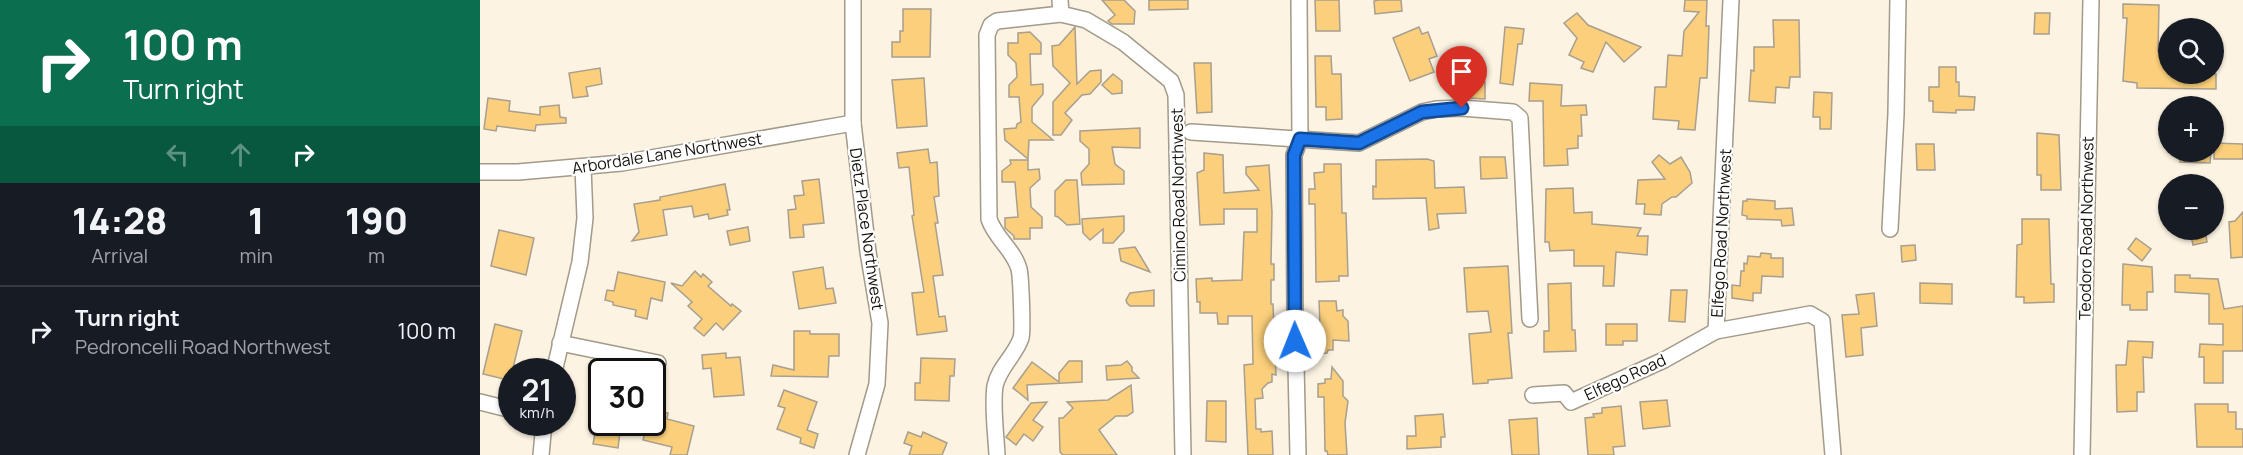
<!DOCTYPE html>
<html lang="en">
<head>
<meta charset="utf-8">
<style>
	body { margin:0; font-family:Manrope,sans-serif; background:#20242c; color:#f1f3f6; height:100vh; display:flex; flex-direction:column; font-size:22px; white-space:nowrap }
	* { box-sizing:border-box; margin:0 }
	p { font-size:20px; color:#9ea1a6 }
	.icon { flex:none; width:33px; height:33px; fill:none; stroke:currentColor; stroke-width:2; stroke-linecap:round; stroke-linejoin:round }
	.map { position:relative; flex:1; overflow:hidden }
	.side { display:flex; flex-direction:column; background:#171b24; width:480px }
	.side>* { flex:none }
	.hud { background:#0b6e4f; color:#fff; overflow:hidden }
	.tools { position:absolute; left:1678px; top:18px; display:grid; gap:12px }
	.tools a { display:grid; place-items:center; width:66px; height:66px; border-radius:50%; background:#171b24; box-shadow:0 2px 4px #0004; font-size:30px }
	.speed { position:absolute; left:18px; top:358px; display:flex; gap:12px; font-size:30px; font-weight:700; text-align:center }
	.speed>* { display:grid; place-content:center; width:78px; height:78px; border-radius:50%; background:#171b24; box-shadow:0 2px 4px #0004; line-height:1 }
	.speed small { font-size:15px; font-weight:400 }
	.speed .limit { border:3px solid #111; border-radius:9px; background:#fff; color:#111 }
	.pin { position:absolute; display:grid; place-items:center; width:51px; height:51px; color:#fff; margin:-62px -26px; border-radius:50% 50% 50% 0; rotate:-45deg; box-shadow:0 0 6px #0007 }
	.pin .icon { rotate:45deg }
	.me { position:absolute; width:66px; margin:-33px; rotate:359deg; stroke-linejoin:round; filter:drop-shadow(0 0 4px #0008) }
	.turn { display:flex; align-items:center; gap:21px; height:126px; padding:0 24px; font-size:27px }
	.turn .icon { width:78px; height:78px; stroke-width:2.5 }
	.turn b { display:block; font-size:42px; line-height:51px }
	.lanes { display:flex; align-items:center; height:57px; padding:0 24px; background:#0003; justify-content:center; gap:30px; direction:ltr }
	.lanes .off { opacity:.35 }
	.eta { display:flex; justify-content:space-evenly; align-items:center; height:102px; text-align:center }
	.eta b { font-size:36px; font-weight:800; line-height:42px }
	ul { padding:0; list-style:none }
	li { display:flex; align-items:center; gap:18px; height:90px; padding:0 24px; border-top:2px solid #363941 }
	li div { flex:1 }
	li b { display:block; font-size:22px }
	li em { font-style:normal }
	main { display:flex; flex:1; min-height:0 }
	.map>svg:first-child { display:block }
	.building { fill:#fbcf7b; stroke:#a89f8f; stroke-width:1.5 }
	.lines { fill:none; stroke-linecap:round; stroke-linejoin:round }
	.street-casing { stroke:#a29a8a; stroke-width:18 }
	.street { stroke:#fff; stroke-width:15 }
	.route-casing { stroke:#114b97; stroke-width:15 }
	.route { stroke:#1a73e8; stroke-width:10 }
	.labels { text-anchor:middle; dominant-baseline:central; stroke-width:4.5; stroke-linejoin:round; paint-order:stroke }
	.street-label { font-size:16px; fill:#15120c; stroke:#fff }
</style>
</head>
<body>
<main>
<section class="side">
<div class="hud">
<div class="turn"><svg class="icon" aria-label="right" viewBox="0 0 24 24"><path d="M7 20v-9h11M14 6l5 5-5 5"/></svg><div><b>100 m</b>Turn right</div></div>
<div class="lanes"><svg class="icon off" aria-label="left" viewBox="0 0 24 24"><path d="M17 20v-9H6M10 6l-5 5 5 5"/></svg><svg class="icon off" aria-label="ahead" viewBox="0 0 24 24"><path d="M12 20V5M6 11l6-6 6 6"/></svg><svg class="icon" aria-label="right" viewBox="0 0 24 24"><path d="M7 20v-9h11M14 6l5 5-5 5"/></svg></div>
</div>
<div class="eta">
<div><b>14:28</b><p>Arrival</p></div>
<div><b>1</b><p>min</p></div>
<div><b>190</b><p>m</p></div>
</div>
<ul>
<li><svg class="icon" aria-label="right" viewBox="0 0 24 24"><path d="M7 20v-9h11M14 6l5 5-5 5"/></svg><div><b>Turn right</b><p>Pedroncelli Road Northwest</p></div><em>100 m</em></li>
</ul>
</section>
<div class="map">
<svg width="1763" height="455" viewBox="0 0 1763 455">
	<rect width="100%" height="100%" fill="#fcf3e2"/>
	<g class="building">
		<path d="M622,0H644L655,11L654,24H632L628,21L635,15Z"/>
		<path d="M669,0H708V9L669,10Z"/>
		<path d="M835,0H859L860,31H836Z"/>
		<path d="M899,0H921L922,11L895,14L894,1Z"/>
		<path d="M1205,0H1227L1226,26H1229L1227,78H1220L1215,130L1198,129L1199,121L1173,119L1175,87H1186L1188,55L1202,56L1204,31L1219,12L1204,11Z"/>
		<path d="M1643,4L1679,5L1678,51H1689V74H1736V89L1657,88V83L1643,81L1647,18H1643Z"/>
		<path d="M423,9H451L450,57H412V42H420V31H423Z"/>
		<path d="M1097,13L1108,25L1161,47L1144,62L1126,42L1113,72L1101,68L1104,62L1089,55L1097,38L1084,23Z"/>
		<path d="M1555,13H1570L1569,34H1554Z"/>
		<path d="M1293,20H1319L1320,77H1310L1309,88L1296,87L1295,103L1269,101L1271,70L1274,71V47H1294Z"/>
		<path d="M595,27L597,84L610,71L621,70V82L610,94L602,95L585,113L592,120L581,135H573V102L590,83L573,66L572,46L579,45Z"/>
		<path d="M939,27L942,34L948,32L957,56L949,59L954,72L930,81L913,38Z"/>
		<path d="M1025,27L1044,29L1042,44H1038L1033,85L1020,83Z"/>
		<path d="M550,32L561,43V54H550L551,85L563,84V94L552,107V122L573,140H549L548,159L525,140L524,129L536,128L537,124L541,122L539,97H529V85L537,77L536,63L528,55V43H538V33Z"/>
		<path d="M835,56H851L852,74H861L862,119L846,120V107H836Z"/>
		<path d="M714,63H731L732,112L717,113Z"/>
		<path d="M1459,67H1476V82H1479V96L1495,97L1494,110H1476V113L1453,112V101H1449V87H1459Z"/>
		<path d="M120,68L122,84L106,87L108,96L93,98L89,73Z"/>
		<path d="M633,74L642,81V93L632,94L622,85Z"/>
		<path d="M444,78L447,126L417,128L412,80Z"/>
		<path d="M988,81L1005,82V99L988,98Z"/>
		<path d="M1050,83L1082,85L1081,106L1106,105L1107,115H1101L1102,136H1098V148L1087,149L1088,165L1064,166L1063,101H1049Z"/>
		<path d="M1334,92L1352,93L1351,129H1340V117H1333Z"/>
		<path d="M8,98L30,101L29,111L60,115V107L79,105L80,117L86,118V123L56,125L55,131L17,126L16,131L4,129Z"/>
		<path d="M660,128V148L632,147L635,164L644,171V184L602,185L601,173L609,164V149L600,141V131Z"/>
		<path d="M1557,133L1579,135L1581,190H1561V175H1557Z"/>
		<path d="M1734,143L1763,144V159H1734Z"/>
		<path d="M1436,144H1454L1455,170H1437Z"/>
		<path d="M448,149L450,163L457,162L459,196L454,197L458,223H455L463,275L453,276L459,317L465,316L467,331L437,335L432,293L444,292L432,216L434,215L429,167L419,168L417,153Z"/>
		<path d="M1700,152H1731L1730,163L1700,162Z"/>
		<path d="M724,153L743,155L744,193L779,190L766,174V167L789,165L792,212L791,264H794V280H791V304H793L796,375L792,374V382L788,383L782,389L783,398L775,399L776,429H781V432L792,431L793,455H768L764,365L773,364L772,316H748V324H738L737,313H720V302H717L716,279L732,278V281L762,280L764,232H777V209H744V224L720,225L717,173L724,170Z"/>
		<path d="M1179,155L1190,164L1201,157L1210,172L1212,183L1196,197H1192L1182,204L1181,215L1164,214L1165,204H1156L1158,180L1185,179L1172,162Z"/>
		<path d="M1000,157H1025L1027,178L1001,179Z"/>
		<path d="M947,159L954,161L955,188L984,187L986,213L957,214L959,228L949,230L946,198L893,199V186L896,187V160Z"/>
		<path d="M530,160H548V170L559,169L560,179L550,188L551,207L562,217V228H550V239H534V236L525,228V218L538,217L535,182H522V171L531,164Z"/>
		<path d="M844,164H861L862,213H866L868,276H859V281L836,282L835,204H829V189H835L834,173L844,172Z"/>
		<path d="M339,179L344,223L323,225L324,237L310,238L308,210L316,209L314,196L324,195L322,181Z"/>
		<path d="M586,180H597L600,224L587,225L578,217L575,216V191Z"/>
		<path d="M245,184L250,210H247L248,215L229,219L228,214L214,217L212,206L183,210L187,235L152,241L159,232L154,204L180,200V197Z"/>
		<path d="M1093,188L1094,213L1112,212V224L1161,228L1157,236H1168L1167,255L1136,252L1134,286H1123L1124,266H1094V250L1070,251L1069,242H1065L1066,189Z"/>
		<path d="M1267,199L1295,201V209L1312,208L1314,225L1302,226L1301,220L1267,219V216L1262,215L1263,201H1267Z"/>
		<path d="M1763,212V257L1751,258L1749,222L1755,221Z"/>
		<path d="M644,216V231L633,243H623V229L610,240L603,233L602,219Z"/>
		<path d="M1542,219H1569L1571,284H1574V302L1544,303V297H1536L1537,245L1542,244Z"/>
		<path d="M268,227L270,241L250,245L247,231Z"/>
		<path d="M19,230L54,238L46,275L11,266Z"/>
		<path d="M1710,230H1725L1727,242L1713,245Z"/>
		<path d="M1656,238L1671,249L1662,261L1648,249Z"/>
		<path d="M1435,245L1436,260L1422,262L1421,246Z"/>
		<path d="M655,247L670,272L641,261L639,249Z"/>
		<path d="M1281,253L1291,254V258H1303V277L1282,276L1281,293H1273V301L1252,298V285L1260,286L1261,271H1264V263L1267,264L1268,256L1280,257Z"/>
		<path d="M1643,264L1672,267L1673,292H1667V310H1650V305H1642Z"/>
		<path d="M1028,266L1032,333H1028L1032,378L1008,380V383L993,384L989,334L1011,332L1008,311L987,312L984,268Z"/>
		<path d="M343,267L346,289L353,288L356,303L319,309L313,272Z"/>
		<path d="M215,271L221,277L223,274L232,282L228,286L251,306L252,304L261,311L243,330L236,323L224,336L214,328L222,319L208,306L212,302L191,283L202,286Z"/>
		<path d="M138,272L185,282L182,301L171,298L167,319L155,316L156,310L133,305V302L125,300L127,290L134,291Z"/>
		<path d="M1695,275H1710V278L1738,279L1744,309L1763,306V351H1743V383H1724V357H1719L1720,344L1743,345V324H1729V294L1695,292Z"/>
		<path d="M1091,283L1092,330H1095L1096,351L1064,352V331H1069L1068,284Z"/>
		<path d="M1440,283L1472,284V304L1440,303Z"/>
		<path d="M674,290V306H650L647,303L646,300L650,293Z"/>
		<path d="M1191,290H1207L1205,322L1189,321Z"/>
		<path d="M1394,293L1397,326L1381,328L1383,355L1366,357L1362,315L1379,314L1376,295Z"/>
		<path d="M839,301H856L857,311L863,310V316L868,321L869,341L853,340V350H848L847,353L837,354L836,333H840V326Z"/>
		<path d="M15,324L42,331L32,372V381L3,374Z"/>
		<path d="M1126,324H1157V341H1143V345H1126Z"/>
		<path d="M314,331H330V334H359V356H349L348,377L291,376L293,365L314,370Z"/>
		<path d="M1648,341L1673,342L1672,358L1663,357L1664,392H1657V411L1637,412L1636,365H1646Z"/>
		<path d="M246,353V358L260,357L264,395L234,397L231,368L223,369L222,355Z"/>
		<path d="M441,358L475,359L474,376H470L469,401L435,400V383H440Z"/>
		<path d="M589,361H602V382L547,385L548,400L533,388L552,362L579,382V373Z"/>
		<path d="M647,361L652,367V371L659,378L627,380L626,366L641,365Z"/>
		<path d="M852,367L863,381V396L868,401L865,423L867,455H848L847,451H845L844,397H838V384L845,383V379H851Z"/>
		<path d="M651,385L653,412L647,416H636L619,430L637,455H583L580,452L579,418H583L593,408L587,402L628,400Z"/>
		<path d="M304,390L337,402L327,430L338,434L334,448L320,443L321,438L297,429L305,408L298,406Z"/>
		<path d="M1187,400L1190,426L1163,429L1160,402Z"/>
		<path d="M727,401H746V442L726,441Z"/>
		<path d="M567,402L553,420L563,427L553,441L544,434L536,445L526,437L551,403Z"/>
		<path d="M1715,404H1748V412H1756V429H1763V447H1717Z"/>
		<path d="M1141,406L1145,446L1133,447L1134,455H1108L1105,418L1114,417L1113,414L1122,413V408Z"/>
		<path d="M172,409L188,413L187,419L214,426L207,455H190L192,447L163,440L167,423H172Z"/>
		<path d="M963,414L965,437H961V447L927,449V436H936L935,416Z"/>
		<path d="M1057,418L1059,455H1032L1029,420Z"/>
		<path d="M117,423H137L136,432H140L138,448L113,444Z"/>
		<path d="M428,432L441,437L443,432L467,443L462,455H429L432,446L424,443Z"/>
	</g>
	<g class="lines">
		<defs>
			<g id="street">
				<path d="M373,0V123L388,252L400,323L397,384L377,455"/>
				<path d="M580,0L581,14L606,20L643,42L691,81L696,95L703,455"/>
				<path d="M1251,0L1236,331L1330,314L1342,321L1353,455"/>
				<path d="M711,132L879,143L942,112L956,109L982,108L1033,112L1040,118L1050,319"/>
				<path d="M0,172H38L142,163L373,123"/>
				<path d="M1410,229L1416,114L1418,0"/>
				<path d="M80,343L178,363"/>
				<path d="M74,372L100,262L105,218L103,167"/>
				<path d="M1053,395L1084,393L1091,402L1184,360L1236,331"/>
				<path d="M0,402L32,410"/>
				<path d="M61,455L64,423"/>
				<path d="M517,455C516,434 512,406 515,386C519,367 535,356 541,338C543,332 541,277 539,269C534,250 515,238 509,219L507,35L511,25L517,21L581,14"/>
				<path d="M818,455L815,320L814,155L820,139L819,0"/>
				<path d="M1602,455L1611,0"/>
			</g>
		</defs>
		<use href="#street" class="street-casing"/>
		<use href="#street" class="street"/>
	</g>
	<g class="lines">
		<defs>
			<path id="route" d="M815,341L814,155L820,139L879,143L942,112L982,108"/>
		</defs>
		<use href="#route" class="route-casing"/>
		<use href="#route" class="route"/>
	</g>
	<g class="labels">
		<g class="street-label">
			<text transform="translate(187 153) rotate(-9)">Arbordale Lane Northwest</text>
			<text transform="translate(698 195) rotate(-91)">Cimino Road Northwest</text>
			<text transform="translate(1606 228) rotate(-89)">Teodoro Road Northwest</text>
			<text transform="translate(387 229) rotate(82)">Dietz Place Northwest</text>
			<text transform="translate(1241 233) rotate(-87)">Elfego Road Northwest</text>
			<text transform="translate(1145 377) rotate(-25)">Elfego Road</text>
		</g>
	</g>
</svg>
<div class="tools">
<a><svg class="icon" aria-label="search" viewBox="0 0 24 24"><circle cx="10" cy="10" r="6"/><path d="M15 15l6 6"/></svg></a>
<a>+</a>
<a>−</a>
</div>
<div class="speed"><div>21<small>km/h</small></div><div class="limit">30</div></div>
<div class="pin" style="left:982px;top:108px;background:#d93025"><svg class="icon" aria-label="arrive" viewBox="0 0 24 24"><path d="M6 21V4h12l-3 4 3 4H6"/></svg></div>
<svg class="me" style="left:815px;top:341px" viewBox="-20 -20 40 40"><circle r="19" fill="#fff"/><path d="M0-13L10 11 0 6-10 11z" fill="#1a73e8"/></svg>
</div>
</main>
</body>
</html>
